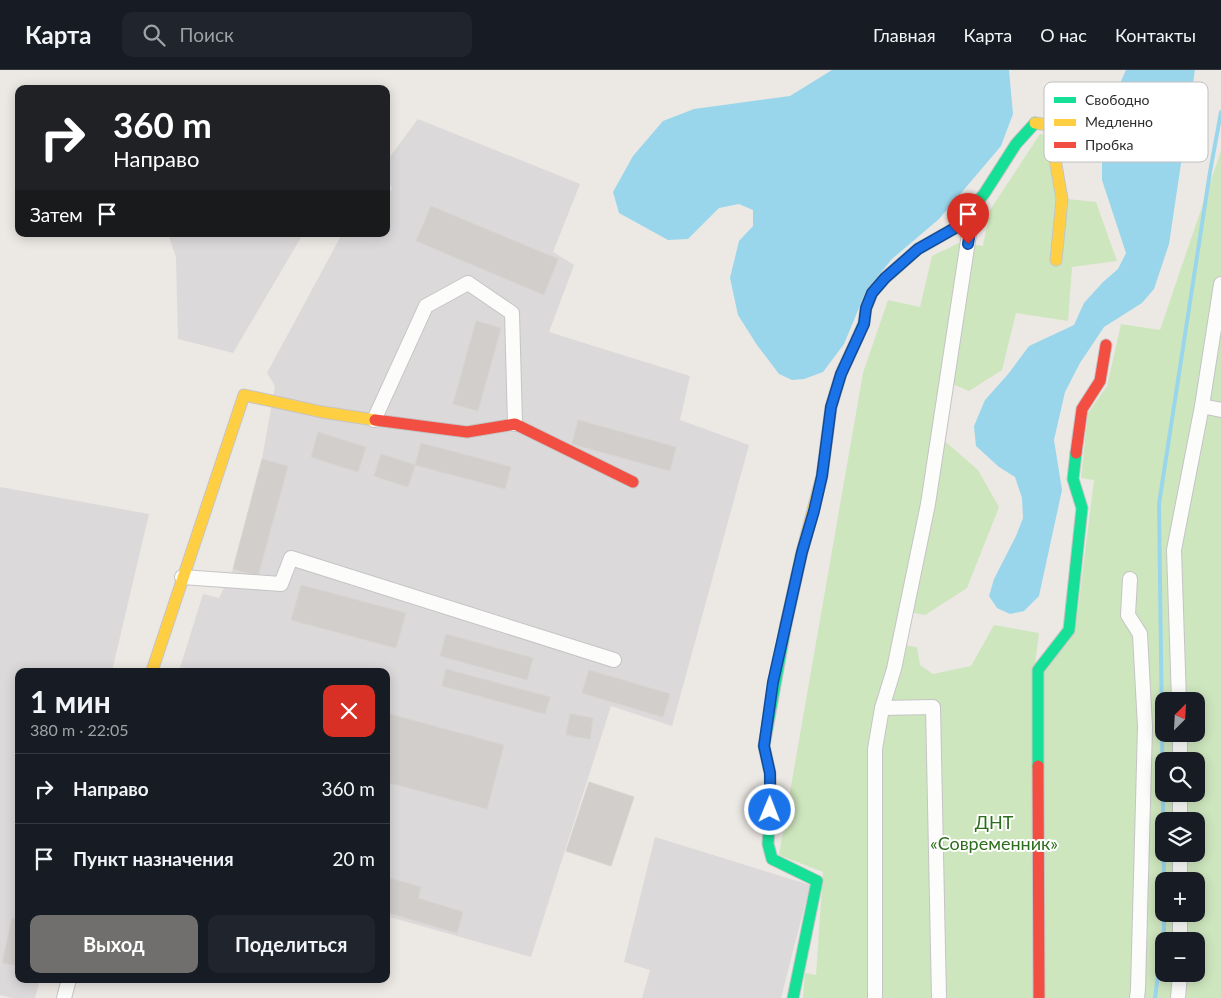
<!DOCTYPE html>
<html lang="ru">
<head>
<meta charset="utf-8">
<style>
	body { margin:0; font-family:Lato,sans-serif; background:#20242c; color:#f1f3f6; height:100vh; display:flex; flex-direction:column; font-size:19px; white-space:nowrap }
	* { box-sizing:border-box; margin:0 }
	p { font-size:16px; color:#9ea1a6 }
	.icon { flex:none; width:28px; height:28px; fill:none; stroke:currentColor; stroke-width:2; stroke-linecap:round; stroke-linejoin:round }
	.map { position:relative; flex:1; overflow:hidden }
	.drawer { position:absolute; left:15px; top:598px; width:375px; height:315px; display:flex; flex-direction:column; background:#171b24; border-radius:10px; box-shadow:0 2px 12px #0003 }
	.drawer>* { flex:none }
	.guide { position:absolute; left:15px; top:15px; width:375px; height:152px; border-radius:10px; box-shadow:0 2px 12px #0003; background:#202124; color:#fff; overflow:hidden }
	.needle { width:32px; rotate:24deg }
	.tools { position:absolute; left:1155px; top:622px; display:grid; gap:10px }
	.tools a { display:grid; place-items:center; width:50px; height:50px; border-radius:10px; background:#171b24; box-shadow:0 2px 12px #0003; font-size:25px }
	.pin { position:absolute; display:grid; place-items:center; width:42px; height:42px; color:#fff; margin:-51px -21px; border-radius:50% 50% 50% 0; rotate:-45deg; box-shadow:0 0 5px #0007 }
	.pin .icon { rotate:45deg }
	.me { position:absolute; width:55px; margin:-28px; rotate:1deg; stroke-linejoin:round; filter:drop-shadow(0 0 4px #0008) }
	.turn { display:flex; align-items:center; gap:18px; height:105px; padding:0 15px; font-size:22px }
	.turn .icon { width:65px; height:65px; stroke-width:2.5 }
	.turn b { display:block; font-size:35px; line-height:42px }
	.then { display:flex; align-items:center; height:48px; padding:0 15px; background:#0003; gap:10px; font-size:19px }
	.round { display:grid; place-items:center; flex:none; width:52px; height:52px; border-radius:10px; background:#20242c }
	.overview { display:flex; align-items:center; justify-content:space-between; height:85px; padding:0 15px }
	h1 { font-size:30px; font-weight:700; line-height:38px }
	.action { display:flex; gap:10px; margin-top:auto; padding:10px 15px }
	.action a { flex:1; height:58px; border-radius:10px; background:#706f6e; color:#fff; font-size:20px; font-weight:700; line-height:58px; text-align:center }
	.action a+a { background:#20242c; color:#f1f3f6 }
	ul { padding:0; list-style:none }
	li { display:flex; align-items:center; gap:15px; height:70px; padding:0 15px; border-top:1px solid #363941 }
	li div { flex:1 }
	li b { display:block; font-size:19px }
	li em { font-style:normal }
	header { display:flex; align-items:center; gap:30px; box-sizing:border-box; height:70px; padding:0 25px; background:#171b24; border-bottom:1px solid #363941 }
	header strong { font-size:24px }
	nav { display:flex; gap:28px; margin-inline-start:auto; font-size:18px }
	.search { width:350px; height:45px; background:#20242c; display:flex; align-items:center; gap:12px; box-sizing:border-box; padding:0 18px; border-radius:10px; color:#9ea1a6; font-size:19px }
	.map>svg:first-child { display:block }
	.industrial { fill:#dcd9db }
	.green { fill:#cee6be; fill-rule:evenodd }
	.water { fill:#99d6ec }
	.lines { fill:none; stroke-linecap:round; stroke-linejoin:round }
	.stream { stroke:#99d6ec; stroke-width:4 }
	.building { fill:#d1cecb; stroke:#d7d4d0 }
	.street-casing { stroke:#c5c4c5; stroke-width:16 }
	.fast-casing { stroke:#c5c4c5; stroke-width:13 }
	.slow-casing { stroke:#c5c4c5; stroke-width:13 }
	.jam-casing { stroke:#c5c4c5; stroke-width:13 }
	.street { stroke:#fcfcfb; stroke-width:14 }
	.fast { stroke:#16e098; stroke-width:11 }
	.slow { stroke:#ffcf43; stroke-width:11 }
	.jam { stroke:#f24e42; stroke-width:11 }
	.route-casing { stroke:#114b97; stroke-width:12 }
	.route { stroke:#1a73e8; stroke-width:9 }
	.labels { text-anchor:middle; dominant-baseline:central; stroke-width:4; stroke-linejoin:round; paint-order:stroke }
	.park-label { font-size:18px; fill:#2c6e1b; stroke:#fff }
	.key { fill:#fff; stroke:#c0c0c0; stroke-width:1 }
	.key-label { font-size:14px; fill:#2e2e2e }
</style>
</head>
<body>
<header>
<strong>Карта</strong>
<div class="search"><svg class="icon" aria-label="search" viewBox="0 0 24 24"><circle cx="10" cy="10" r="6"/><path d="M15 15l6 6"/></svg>Поиск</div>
<nav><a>Главная</a><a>Карта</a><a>О нас</a><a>Контакты</a></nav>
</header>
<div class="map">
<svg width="1221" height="928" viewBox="0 0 1221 928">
	<rect width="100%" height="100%" fill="#ece8e4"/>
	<g class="industrial">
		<path d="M418,49L580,114L553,182L574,195L549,262L690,306L680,350L749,375L672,656L611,636L531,887L386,846V601H179L203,524L219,528L233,499L262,389L275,316L267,303L342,164H365L368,167L370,164H386V129L392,118L386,109V92Z"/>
		<path d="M168,164H303L233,283L178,269L176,187Z"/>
		<path d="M0,417L149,444L112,601H19V909H40L35,928H12L0,925Z"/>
		<path d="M655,767L810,815L781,928H642L650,900L624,892Z"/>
	</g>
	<path class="green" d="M1040,64L1055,67L1068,129L1096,132L1117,191L1072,197L1068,251L1016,243L1002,300L969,321L950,313L940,367L978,400L999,437L967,518L925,545L903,541L895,574L917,577L920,595L933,604L971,596L994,555L1039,563L1035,595L1075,563L1094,410L1081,408L1088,343L1107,316L1121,254L1160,260L1221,81V928H803L805,903L816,905L823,802L779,785L863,303L888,230L920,237L932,186L961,172L983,176L990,140ZM1164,631H1196V664H1164ZM1164,691H1196V724H1164ZM1164,751H1196V784H1164ZM1164,811H1196V844H1164ZM1164,871H1196V904H1164Z"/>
	<g class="water">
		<path d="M832,0H1009L1013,44L1001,76L939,149L892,189L866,221L844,274L823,302L804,309L792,310L779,304L757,275L738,245L730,208L739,171L753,156V140L739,134L719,138L688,169L668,170L619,143L613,122L633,86L663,51L694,39L790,26Z"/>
		<path d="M1126,0H1195L1169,174L1154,219L1142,233L1104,257L1080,293L1065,322L1054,370L1062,420L1039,526L1024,541L1010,544L997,538L989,526L994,509L1016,466L1023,448L1022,428L1015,407L999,397L976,376L974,356L985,330L1009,303L1029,276L1074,255L1084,233L1103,212L1118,199L1126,183L1102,110V81L1117,20Z"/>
	</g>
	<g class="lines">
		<g class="stream">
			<path d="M1164,813L1159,434L1210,102L1221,42"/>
			<path d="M1155,928L1164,860V844"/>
		</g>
	</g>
	<g class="building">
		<path d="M431,136L558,189L544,225L416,171Z"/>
		<path d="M476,251L501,258L478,341L453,334Z"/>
		<path d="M578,350L676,377L670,401L572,374Z"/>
		<path d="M318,362L366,377L358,402L311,387Z"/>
		<path d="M421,373L511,397L505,419L415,395Z"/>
		<path d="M381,384L415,395L408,417L374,406Z"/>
		<path d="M262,389L288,396L258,506L233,499Z"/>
		<path d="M301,515L406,543L396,578L291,550Z"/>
		<path d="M446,564L533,588L527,610L440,586Z"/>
		<path d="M446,599L550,627L545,644L442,616Z"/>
		<path d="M589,600L670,624L663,647L582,623Z"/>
		<path d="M386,643L504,675L487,739L386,712Z"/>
		<path d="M570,644L593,648L590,669L566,665Z"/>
		<path d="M589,712L634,727L611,796L566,781Z"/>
		<path d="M386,807L421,817L418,828L463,842L457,863L386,842Z"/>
		<path d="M12,848L19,849V896L2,893Z"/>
	</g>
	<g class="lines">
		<defs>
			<g id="street">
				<path d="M1202,336L1221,340"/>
				<path d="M374,350L426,236L468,213L512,243L515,354"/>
				<path d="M182,507L281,514L291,488L614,590"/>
				<path d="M1130,509L1128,545L1140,564L1145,657L1138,919L1137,928"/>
				<path d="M1179,631L1174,480L1202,336L1221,214"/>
				<path d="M882,638L933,637L939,928"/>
				<path d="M1180,664V691"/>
				<path d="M1180,724V751"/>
				<path d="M1180,784V811"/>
				<path d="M1180,844V871"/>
				<path d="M64,928L69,909"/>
				<path d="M875,928V679L882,638L894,599L928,434L973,138"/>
				<path d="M1178,928L1180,904"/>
			</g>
			<g id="fast">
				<path d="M857,269L864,253L866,238L872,223L885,208L918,179L955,158L984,124L1016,74L1035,53"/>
				<path d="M786,554L764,676L770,703L771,728L768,774L772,789L817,811L793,928"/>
				<path d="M1038,696V600L1069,560L1082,438L1073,409L1076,383"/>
			</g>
			<g id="slow">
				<path d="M1035,53L1049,55L1062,129L1056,190"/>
				<path d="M786,554L802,482L822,406L831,337L841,304L857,269"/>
				<path d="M152,601L244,325L322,342L375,350"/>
			</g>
			<g id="jam">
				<path d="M375,350L467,362L515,354L633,412"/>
				<path d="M1076,383L1082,339L1100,311L1106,275"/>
				<path d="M1038,696L1039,928"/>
			</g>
		</defs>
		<use href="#street" class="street-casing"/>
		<use href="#fast" class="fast-casing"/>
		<use href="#slow" class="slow-casing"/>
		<use href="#jam" class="jam-casing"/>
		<use href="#street" class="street"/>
		<use href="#fast" class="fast"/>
		<use href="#slow" class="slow"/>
		<use href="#jam" class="jam"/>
	</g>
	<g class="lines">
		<defs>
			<path id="route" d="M770,740V703L764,676L773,612L802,482L814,441L822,406L831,337L841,304L864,254L866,238L872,223L885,208L918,179L955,158L974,137L968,174"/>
		</defs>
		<use href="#route" class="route-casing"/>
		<use href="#route" class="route"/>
	</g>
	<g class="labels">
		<g class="park-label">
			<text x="994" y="752">ДНТ<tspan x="994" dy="21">«Современник»</tspan></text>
		</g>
	</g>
	<rect x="1044" y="12" width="164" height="80" rx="8" class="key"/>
	<rect x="1054" y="27" width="22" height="6" fill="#16e098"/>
	<rect x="1054" y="49" width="22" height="7" fill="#ffcf43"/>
	<rect x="1054" y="72" width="22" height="6" fill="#f24e42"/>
	<g class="key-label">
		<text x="1085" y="35">Свободно</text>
		<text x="1085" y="57">Медленно</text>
		<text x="1085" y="80">Пробка</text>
	</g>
</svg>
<div class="tools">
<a><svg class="needle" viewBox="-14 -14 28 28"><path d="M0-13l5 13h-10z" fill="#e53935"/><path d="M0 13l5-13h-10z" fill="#9ea1a6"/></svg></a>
<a><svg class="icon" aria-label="search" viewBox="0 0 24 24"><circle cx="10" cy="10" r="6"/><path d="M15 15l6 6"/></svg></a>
<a><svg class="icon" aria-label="layers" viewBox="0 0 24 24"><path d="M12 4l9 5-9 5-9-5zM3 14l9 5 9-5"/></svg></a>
<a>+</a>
<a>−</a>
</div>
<div class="pin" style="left:968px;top:174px;background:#d93025"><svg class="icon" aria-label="arrive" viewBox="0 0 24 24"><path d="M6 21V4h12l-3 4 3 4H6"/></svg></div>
<svg class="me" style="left:770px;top:740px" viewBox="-20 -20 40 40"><circle r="17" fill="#1a73e8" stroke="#fff" stroke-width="3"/><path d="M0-11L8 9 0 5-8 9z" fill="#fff"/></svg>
<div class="guide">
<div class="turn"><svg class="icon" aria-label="right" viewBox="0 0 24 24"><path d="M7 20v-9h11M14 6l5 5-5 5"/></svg><div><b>360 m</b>Направо</div></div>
<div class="then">Затем<svg class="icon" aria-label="arrive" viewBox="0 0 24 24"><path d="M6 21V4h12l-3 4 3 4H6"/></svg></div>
</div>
<section class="drawer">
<div class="overview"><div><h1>1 мин</h1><p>380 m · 22:05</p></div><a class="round" style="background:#d93025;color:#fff"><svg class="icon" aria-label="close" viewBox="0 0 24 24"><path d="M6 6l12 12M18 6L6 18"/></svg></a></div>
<ul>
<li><svg class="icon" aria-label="right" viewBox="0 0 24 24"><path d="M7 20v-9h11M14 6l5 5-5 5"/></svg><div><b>Направо</b></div><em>360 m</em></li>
<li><svg class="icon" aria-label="arrive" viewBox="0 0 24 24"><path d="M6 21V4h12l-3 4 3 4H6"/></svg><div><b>Пункт назначения</b></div><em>20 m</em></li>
</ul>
<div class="action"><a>Выход</a><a>Поделиться</a></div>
</section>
</div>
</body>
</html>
